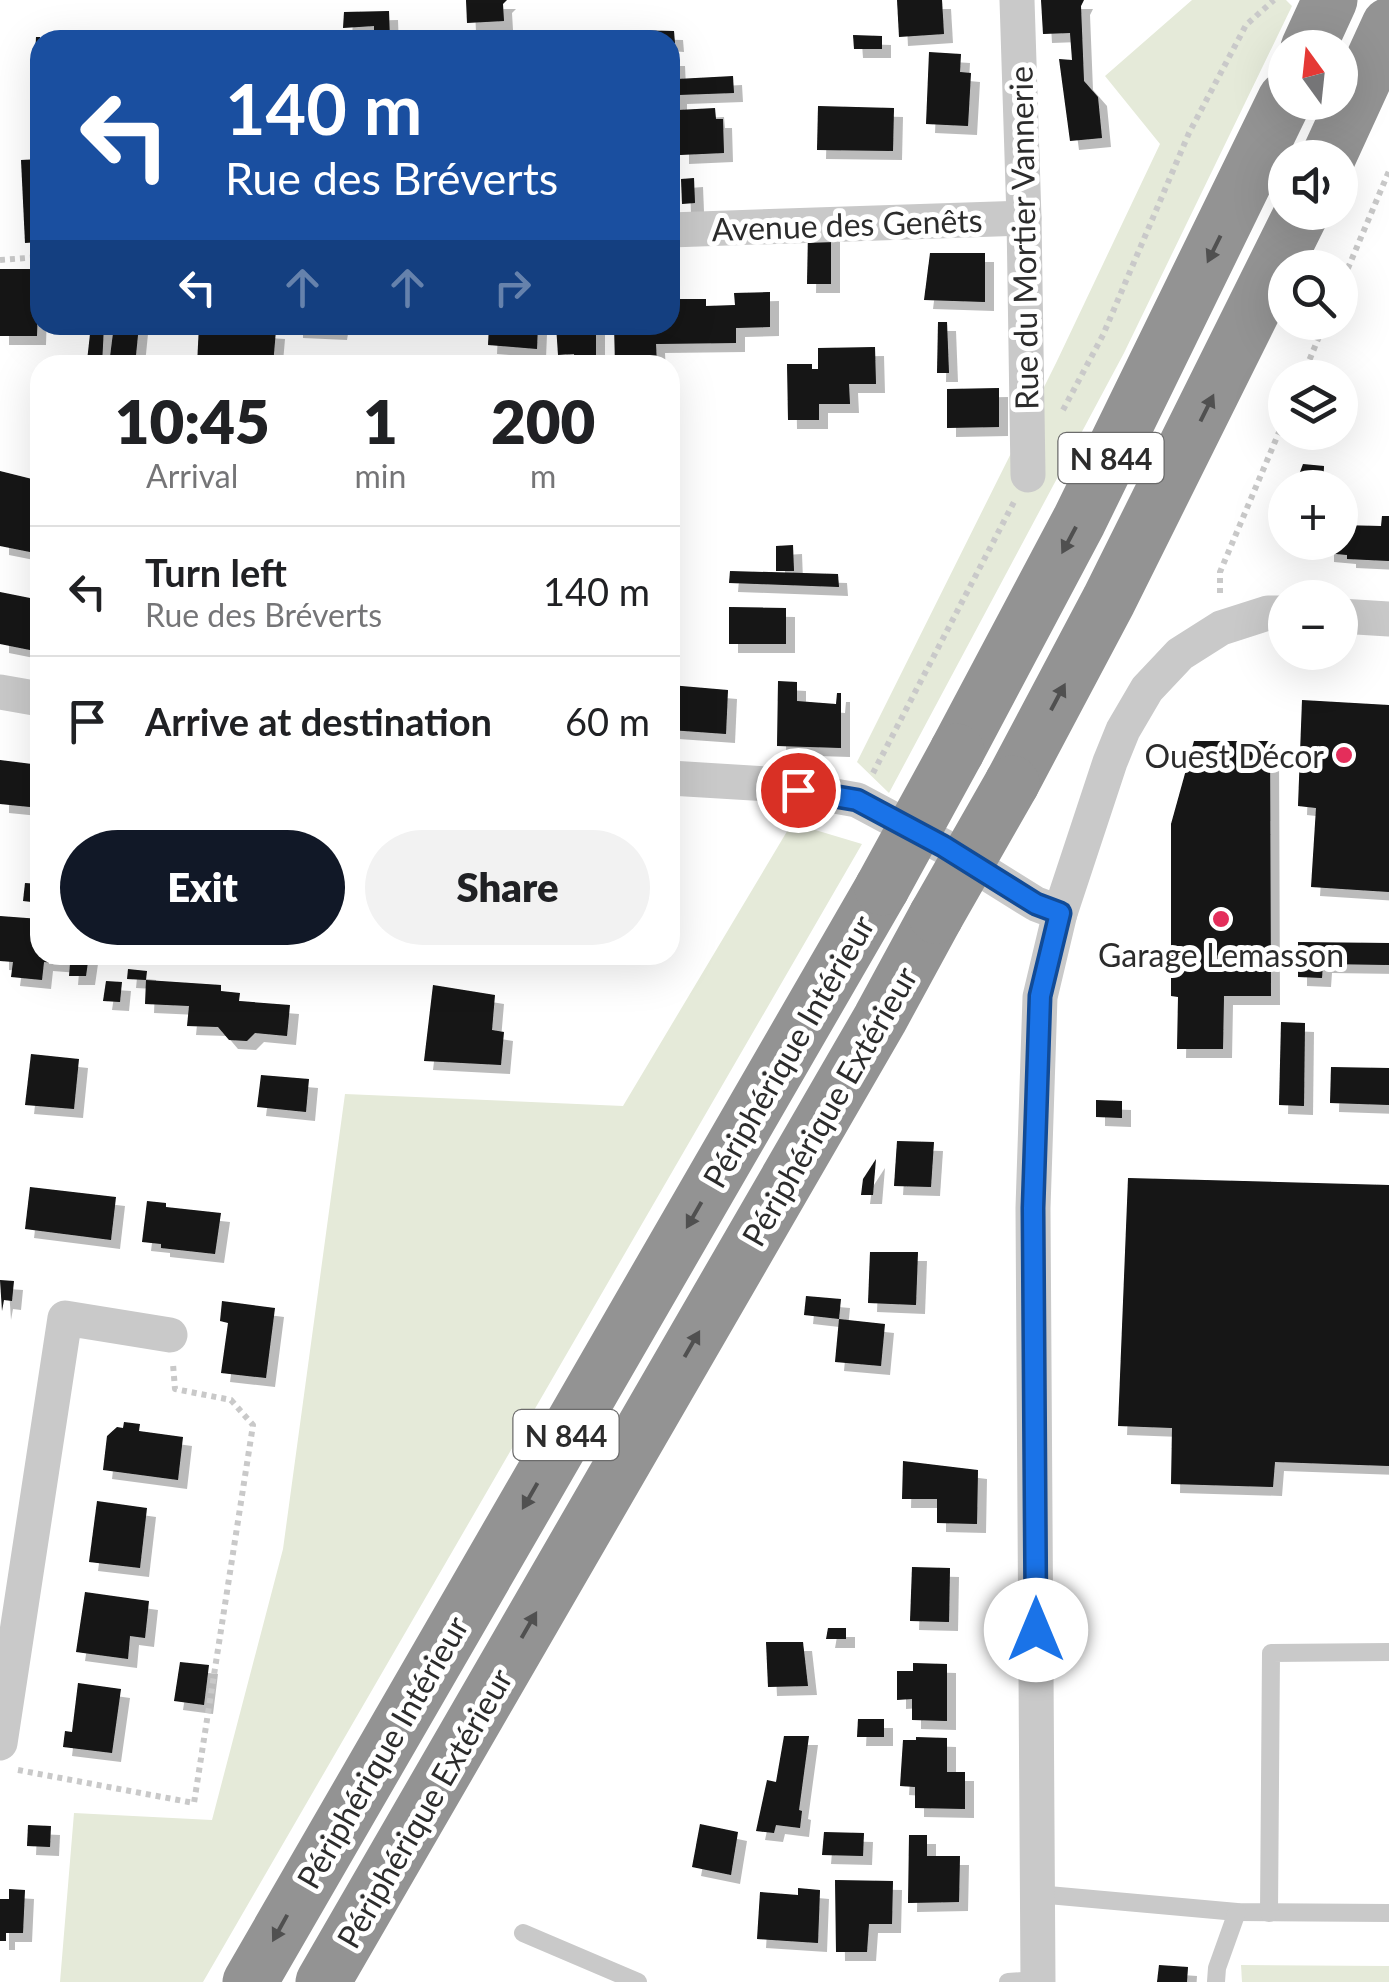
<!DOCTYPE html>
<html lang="en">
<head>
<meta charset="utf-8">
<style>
	body { margin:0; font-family:Lato,sans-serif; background:#f2f2f2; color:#202124; height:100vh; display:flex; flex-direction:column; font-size:38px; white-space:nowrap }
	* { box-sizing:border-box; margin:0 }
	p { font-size:32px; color:#757577 }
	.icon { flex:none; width:55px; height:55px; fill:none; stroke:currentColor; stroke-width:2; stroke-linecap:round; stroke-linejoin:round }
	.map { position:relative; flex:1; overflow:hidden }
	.details { position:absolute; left:30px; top:355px; width:650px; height:610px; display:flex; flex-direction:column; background:#fff; border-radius:30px; box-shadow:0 10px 40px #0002 }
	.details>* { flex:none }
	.banner { position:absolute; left:30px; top:30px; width:650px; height:305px; border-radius:30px; box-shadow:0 10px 40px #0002; background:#1a4fa0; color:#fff; overflow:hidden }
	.needle { width:65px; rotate:345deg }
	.buttons { position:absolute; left:1268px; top:30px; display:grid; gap:20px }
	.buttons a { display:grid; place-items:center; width:90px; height:90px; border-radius:50%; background:#fff; box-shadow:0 10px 40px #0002; font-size:50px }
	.pin { position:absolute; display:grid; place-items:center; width:85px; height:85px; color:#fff; margin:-42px; border:5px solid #fff; border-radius:50%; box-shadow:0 2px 10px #0007 }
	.me { position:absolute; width:110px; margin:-55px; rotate:0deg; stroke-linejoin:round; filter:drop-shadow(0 0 8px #0008) }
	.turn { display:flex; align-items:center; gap:35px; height:210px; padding:0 30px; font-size:45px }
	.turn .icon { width:130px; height:130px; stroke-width:2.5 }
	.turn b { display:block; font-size:70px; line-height:85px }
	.lanes { display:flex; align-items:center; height:95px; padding:0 30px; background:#0003; justify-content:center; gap:50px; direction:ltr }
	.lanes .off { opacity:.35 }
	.eta { display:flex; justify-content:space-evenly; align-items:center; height:170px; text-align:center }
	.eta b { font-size:60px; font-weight:800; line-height:70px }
	.primary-button { display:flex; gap:20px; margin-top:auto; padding:20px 30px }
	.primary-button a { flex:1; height:115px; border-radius:60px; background:#111827; color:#fff; font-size:40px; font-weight:800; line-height:115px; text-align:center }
	.primary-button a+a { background:#f2f2f2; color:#202124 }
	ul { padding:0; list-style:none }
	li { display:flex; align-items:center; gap:30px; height:130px; padding:0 30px; border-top:2px solid #e0e0e0 }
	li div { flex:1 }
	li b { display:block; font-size:38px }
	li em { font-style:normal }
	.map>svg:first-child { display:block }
	.green { fill:#e5ead9 }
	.building { fill:#131313; filter:url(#shadow) }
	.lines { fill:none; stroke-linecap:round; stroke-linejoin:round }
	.path { stroke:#c9c9c9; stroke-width:6; stroke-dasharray:5 5; stroke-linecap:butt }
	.lane { stroke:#c9c9c9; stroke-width:18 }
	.street { stroke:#c9c9c9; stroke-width:35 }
	.highway { stroke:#939393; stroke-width:55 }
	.highway-bridge { stroke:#939393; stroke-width:55 }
	.oneway { fill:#505050 }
	.route-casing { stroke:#114b97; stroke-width:25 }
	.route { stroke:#1a73e8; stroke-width:18 }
	.poi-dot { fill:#e42e5b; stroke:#fff; stroke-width:4 }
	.labels { text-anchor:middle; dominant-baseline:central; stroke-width:10; stroke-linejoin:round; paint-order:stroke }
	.shield { fill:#fff; stroke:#6b6b6b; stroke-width:2.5 }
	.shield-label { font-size:30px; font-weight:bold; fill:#2c2c2c }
	.street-label { font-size:32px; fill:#2c2c2c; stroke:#fff }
	.poi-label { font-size:32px; fill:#2c2c2c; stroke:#fff; text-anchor:end }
</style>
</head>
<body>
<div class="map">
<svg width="1389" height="1982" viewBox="0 0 1389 1982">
	<defs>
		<filter id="shadow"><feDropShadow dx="9" dy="9" stdDeviation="0" flood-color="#0004"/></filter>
	</defs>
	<rect width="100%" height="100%" fill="#fff"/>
	<g class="green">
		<path d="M1192,0H1286L1292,6L1124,353L889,793L857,762L1057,361L1160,144L1105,76Z"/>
		<path d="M792,823L862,844L203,1982H60L74,1813L212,1820L283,1549L345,1094L623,1106Z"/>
		<path d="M1241,1965L1389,1966V1982H1242Z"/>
	</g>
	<g class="building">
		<path d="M466,0H507L503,4L504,21L467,23Z"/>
		<path d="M897,0H942L944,34L899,37Z"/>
		<path d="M1041,0H1084L1081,6L1084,81L1098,97L1102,138L1070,141L1059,59L1072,60L1070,33L1043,34Z"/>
		<path d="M389,11L390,40H374V26L343,28L344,12Z"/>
		<path d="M633,30L674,31L675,43L632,40Z"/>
		<path d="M853,35L882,36V49H854Z"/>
		<path d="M36,37H40V98H33Z"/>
		<path d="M929,52L961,54L960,72L971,73L968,126L926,124Z"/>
		<path d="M670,57H676L677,79L733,76L734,93L678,95V110L715,108L716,119H723L724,153L680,155V140H670Z"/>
		<path d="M818,106L894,108L893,151L817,150Z"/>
		<path d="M40,159V242L25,243L21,160Z"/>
		<path d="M694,178L695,203L682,204L681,179Z"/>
		<path d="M831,231V284H807L808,232Z"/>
		<path d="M930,253H985V302L924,300Z"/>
		<path d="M0,269H39L37,336H0Z"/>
		<path d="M770,292V327L736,328V343L656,344L657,365H615L614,325H670V299H706V306L735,305L734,293Z"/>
		<path d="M938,322H947L949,373H937Z"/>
		<path d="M91,325H104L102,365H72L73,359L87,361Z"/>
		<path d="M114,325H139L135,365H109Z"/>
		<path d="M199,325L276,330L273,365H197Z"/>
		<path d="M294,325H339L338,331L294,329Z"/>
		<path d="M489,325H538L537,349L488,345Z"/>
		<path d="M556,325H596V365H575L574,354L558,355Z"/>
		<path d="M875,347L876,384H849L850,404H819V420H788L787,364H812V369H818V348Z"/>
		<path d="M999,388V427L947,428V389Z"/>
		<path d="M1303,464L1324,466L1323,488H1294Z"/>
		<path d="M0,471L40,481V510L30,552L0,546Z"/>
		<path d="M1382,516H1389V561L1347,559V555L1325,553V542H1340V525L1381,526Z"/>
		<path d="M793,545L794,571H776V546Z"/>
		<path d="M730,571L838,574L839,587L729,583Z"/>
		<path d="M0,592L40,600V652L0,644Z"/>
		<path d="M729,607L786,608V644H729Z"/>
		<path d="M778,681L797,682V701L836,704L837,693H841V748L777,746Z"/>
		<path d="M670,685L728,690L726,734L670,730Z"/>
		<path d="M1302,700L1389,705V892L1311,887L1316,808L1298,806Z"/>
		<path d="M1194,741H1270L1271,996H1224L1223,1049H1177L1178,997L1171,996V824Z"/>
		<path d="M0,760L40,765V808L0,804Z"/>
		<path d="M25,883L40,884V903L23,901Z"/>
		<path d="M0,916L40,919V955H89L86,976H69L70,964L44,962L42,980L11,977L13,962L0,961Z"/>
		<path d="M1298,942L1389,943V965L1323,964L1322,978L1298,977Z"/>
		<path d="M128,969L147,971L146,980L221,985V991L240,993L239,1001L290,1005L287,1036L255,1033L247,1041L229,1040L218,1027L187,1026L189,1006L145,1004L146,980L127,979Z"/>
		<path d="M106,981L122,982L120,1002L103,1001Z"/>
		<path d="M433,985L495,995L492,1030L504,1032L501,1065L424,1061Z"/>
		<path d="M1281,1022L1305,1023L1304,1106L1279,1105Z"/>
		<path d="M31,1054L79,1059L74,1109L25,1105Z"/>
		<path d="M1331,1067L1389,1068V1105L1330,1103Z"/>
		<path d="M261,1075L309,1079L306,1112L257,1107Z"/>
		<path d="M1096,1100L1122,1101V1118L1096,1117Z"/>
		<path d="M897,1141L934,1142L931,1187L894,1186Z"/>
		<path d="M876,1159L873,1195H861L863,1179Z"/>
		<path d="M1128,1178L1389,1185V1466L1275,1462L1273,1487L1171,1484L1172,1428L1118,1426Z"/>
		<path d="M30,1187L116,1197L111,1240L25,1229Z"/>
		<path d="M147,1201L166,1203V1207L221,1213L215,1254L161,1248V1244L142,1242Z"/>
		<path d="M870,1252H918L916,1305L868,1303Z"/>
		<path d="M0,1280L14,1281L12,1301L4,1300L2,1311Z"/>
		<path d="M806,1296L841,1299L839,1319L804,1315Z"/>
		<path d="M222,1301L275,1308L266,1378L221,1373L228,1323L220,1321Z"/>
		<path d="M839,1319L885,1324L881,1366L835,1362Z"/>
		<path d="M124,1422L140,1424L139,1431L183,1437L178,1480L103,1470L107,1436L117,1427L123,1428Z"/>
		<path d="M903,1461L978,1470L977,1524L937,1523V1499H902Z"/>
		<path d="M97,1501L147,1508L140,1568L89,1562Z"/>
		<path d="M912,1567L950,1568L949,1622L910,1621Z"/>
		<path d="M85,1592L149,1601L145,1638L130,1636L128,1659L76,1652Z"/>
		<path d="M828,1628H846V1639H826Z"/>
		<path d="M766,1642H803L808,1686L768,1687Z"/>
		<path d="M180,1662L209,1665L204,1705L174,1701Z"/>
		<path d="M913,1663L947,1664V1721L912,1720V1699L897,1700V1671H913Z"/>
		<path d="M78,1683L121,1689L112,1753L63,1747L65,1731L72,1732Z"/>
		<path d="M858,1719H884V1737H857Z"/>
		<path d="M784,1736H809L799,1810L802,1811L800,1828L776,1825L774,1833L756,1831L767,1780L776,1782Z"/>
		<path d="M916,1737L947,1738V1772H965V1809L915,1808V1787L900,1786L903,1740H916Z"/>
		<path d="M700,1824L738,1832L731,1875L692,1867Z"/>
		<path d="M28,1825L51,1826L50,1847L27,1846Z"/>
		<path d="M824,1832L864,1833L863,1856L822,1855Z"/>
		<path d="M909,1835H927V1856H960L959,1902L908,1903Z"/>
		<path d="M835,1880L893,1881L892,1924H869L867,1952H836Z"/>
		<path d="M798,1888L820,1890L818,1943L757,1939L760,1892L798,1895Z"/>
		<path d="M9,1889L25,1890L23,1933H6V1941H0V1899H9Z"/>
		<path d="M1159,1965L1188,1967L1187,1982H1157Z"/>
	</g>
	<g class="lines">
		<g class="path">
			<path d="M0,260L40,257"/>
			<path d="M1340,287L1389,171"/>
			<path d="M1302,378L1325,322"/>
			<path d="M1063,410L1103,335L1189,133L1246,25L1274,0"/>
			<path d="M1220,593V572L1285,418"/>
			<path d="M873,773L1015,500"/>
			<path d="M18,1770L194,1803L253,1425L231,1400L175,1389L173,1364"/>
		</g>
		<g class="lane">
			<path d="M1037,1894L1237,1912L1389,1913"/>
			<path d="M1269,1913L1271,1653L1389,1652"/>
			<path d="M523,1933L638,1982"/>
			<path d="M1008,1982L1037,1980"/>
			<path d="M1216,1982L1217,1968L1237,1912"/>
		</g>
		<g class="street">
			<path d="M1017,0L1024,218L1028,475"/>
			<path d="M670,230L1024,218"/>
			<path d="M1340,616L1389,619"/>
			<path d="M0,692L40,699"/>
			<path d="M670,778L767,784L857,800L943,846L1036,904L1060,913"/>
			<path d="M0,1743L65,1318L170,1335"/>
			<path d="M1038,1982L1033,1208L1040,997L1060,913L1110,762L1123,730L1147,689L1180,654L1221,628L1268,613H1285"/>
		</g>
		<g class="highway">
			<path d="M957,751L1079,521L1285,99"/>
			<path d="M1012,783L1109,600L1302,212"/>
			<path d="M250,1982L882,888"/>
			<path d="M323,1982L880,1019L936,916"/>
		</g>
		<g class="highway-bridge">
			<path d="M1308,48L1330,0"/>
			<path d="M1328,158L1389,25"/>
			<path d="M882,888L957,751"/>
			<path d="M936,916L1012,783"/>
		</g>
	</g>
	<defs><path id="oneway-solid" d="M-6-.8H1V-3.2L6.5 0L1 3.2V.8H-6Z" transform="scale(2.5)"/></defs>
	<g class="oneway">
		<use href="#oneway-solid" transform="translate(1214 249) rotate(116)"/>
		<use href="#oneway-solid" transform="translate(1207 408) rotate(-64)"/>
		<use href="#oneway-solid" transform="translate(1069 540) rotate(118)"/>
		<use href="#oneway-solid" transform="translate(1058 697) rotate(-62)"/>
		<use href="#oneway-solid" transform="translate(694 1215) rotate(120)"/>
		<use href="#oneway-solid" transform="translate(692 1344) rotate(-60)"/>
		<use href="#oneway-solid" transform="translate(530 1496) rotate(120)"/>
		<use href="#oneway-solid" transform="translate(529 1625) rotate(-60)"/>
		<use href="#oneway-solid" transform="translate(280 1928) rotate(119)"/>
	</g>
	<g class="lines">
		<defs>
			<path id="route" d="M798,790L857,800L943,846L1036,904L1060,913L1040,996L1033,1208L1036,1630"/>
		</defs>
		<use href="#route" class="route-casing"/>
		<use href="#route" class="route"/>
	</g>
	<g class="poi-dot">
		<circle cx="1344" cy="755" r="10"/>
		<circle cx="1221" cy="919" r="10"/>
	</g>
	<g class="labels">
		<g class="shield">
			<rect x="1058.5" y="433" width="105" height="50" rx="8"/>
			<rect x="513.5" y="1410" width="105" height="50" rx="8"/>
		</g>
		<g class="shield-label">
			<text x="1111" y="458">N 844</text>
			<text x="566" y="1435">N 844</text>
		</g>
		<g class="street-label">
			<text transform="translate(847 224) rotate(-2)">Avenue des Genêts</text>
			<text transform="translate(1023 238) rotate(-91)">Rue du Mortier Vannerie</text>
			<text transform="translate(788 1051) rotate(-60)">Périphérique Intérieur</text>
			<text transform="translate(829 1106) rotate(-60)">Périphérique Extérieur</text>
			<text transform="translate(382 1752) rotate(-60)">Périphérique Intérieur</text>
			<text transform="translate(424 1808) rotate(-60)">Périphérique Extérieur</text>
		</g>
		<g class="poi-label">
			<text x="1324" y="755">Ouest Décor</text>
			<text x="1221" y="954" text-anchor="middle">Garage Lemasson</text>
		</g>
	</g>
</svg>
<div class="buttons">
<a><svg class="needle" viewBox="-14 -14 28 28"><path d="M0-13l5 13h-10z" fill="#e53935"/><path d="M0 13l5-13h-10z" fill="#757577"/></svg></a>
<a><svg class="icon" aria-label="sound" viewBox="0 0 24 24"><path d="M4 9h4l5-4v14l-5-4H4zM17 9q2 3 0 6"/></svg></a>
<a><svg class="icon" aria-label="search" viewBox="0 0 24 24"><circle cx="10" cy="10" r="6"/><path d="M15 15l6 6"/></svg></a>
<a><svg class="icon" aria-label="layers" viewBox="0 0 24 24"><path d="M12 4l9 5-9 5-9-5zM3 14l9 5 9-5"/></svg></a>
<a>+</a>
<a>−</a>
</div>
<div class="pin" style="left:798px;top:790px;background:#d93025"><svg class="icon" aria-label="arrive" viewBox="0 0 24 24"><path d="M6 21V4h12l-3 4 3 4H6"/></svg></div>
<svg class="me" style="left:1036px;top:1630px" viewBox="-20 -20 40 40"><circle r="19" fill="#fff"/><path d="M0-13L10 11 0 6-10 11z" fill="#1a73e8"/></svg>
<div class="banner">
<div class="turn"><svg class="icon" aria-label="left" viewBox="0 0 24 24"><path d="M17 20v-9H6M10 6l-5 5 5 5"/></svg><div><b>140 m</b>Rue des Bréverts</div></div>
<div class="lanes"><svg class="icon" aria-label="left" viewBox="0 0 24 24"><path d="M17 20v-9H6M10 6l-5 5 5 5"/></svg><svg class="icon off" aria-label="ahead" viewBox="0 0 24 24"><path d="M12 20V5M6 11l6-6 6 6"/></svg><svg class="icon off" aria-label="ahead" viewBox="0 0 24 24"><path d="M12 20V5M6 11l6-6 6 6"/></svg><svg class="icon off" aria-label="right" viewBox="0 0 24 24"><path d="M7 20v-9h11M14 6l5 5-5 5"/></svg></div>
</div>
<section class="details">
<div class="eta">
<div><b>10:45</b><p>Arrival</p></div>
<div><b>1</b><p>min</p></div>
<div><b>200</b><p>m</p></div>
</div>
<ul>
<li><svg class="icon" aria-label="left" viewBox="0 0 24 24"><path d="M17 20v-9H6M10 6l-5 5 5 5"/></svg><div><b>Turn left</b><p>Rue des Bréverts</p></div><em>140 m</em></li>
<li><svg class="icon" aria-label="arrive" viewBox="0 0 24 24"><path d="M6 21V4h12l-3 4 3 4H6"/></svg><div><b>Arrive at destination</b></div><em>60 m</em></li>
</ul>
<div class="primary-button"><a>Exit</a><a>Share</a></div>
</section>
</div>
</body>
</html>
